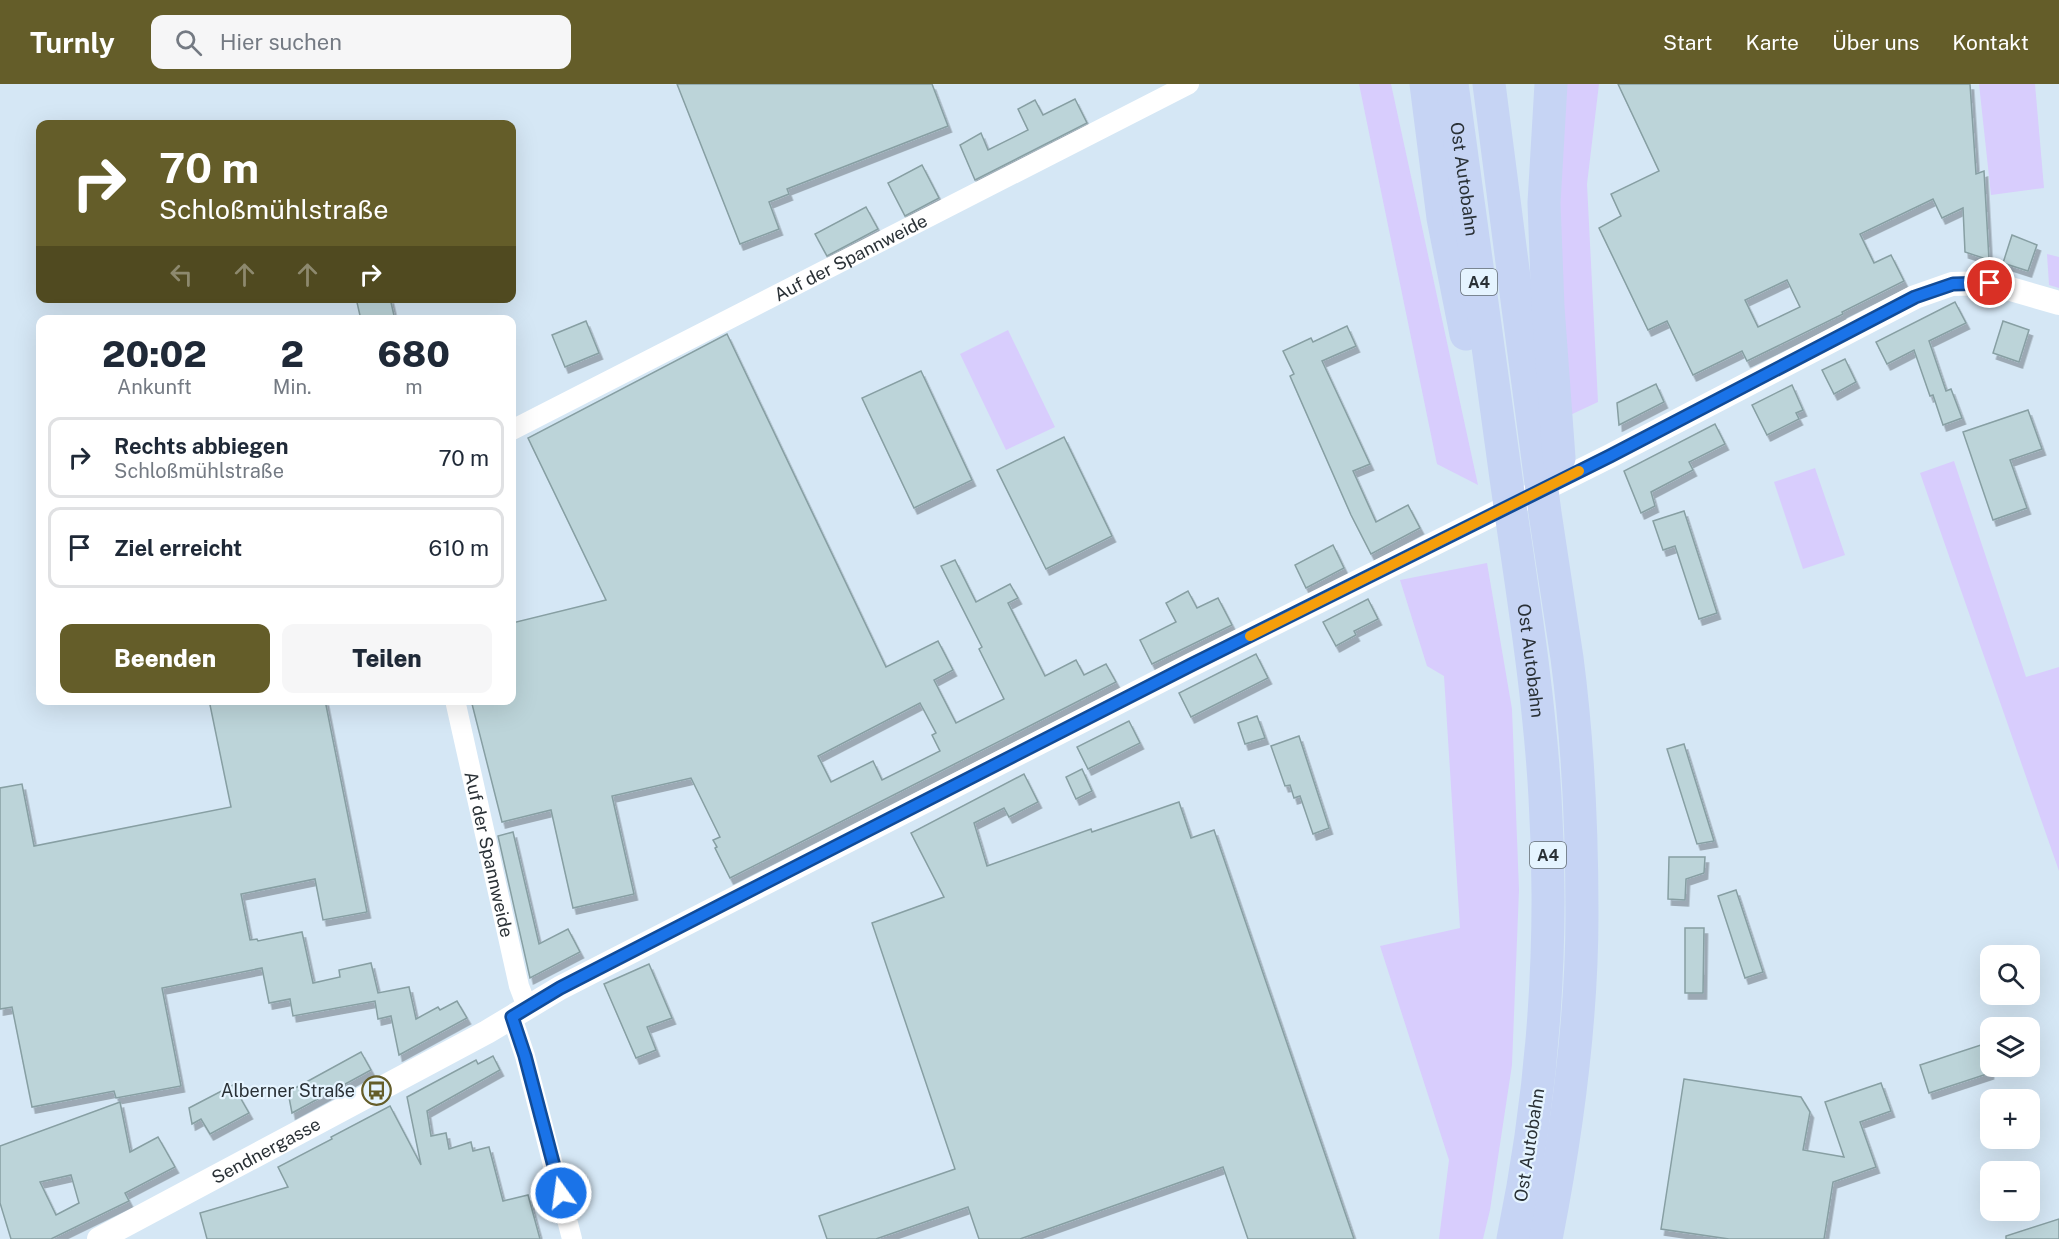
<!DOCTYPE html>
<html lang="de">
<head>
<meta charset="utf-8">
<style>
	body { margin:0; font-family:"Public Sans",sans-serif; background:#f6f6f7; color:#1f2937; height:100vh; display:flex; flex-direction:column; font-size:22px; white-space:nowrap }
	* { box-sizing:border-box; margin:0 }
	p { font-size:20px; color:#747a83 }
	.icon { flex:none; width:33px; height:33px; fill:none; stroke:currentColor; stroke-width:2; stroke-linecap:round; stroke-linejoin:round }
	.map { position:relative; flex:1; overflow:hidden }
	.panel { position:absolute; left:36px; top:231px; width:480px; height:390px; display:flex; flex-direction:column; background:#fff; border-radius:12px; box-shadow:0 6px 24px #0002 }
	.panel>* { flex:none }
	.banner { position:absolute; left:36px; top:36px; width:480px; height:183px; border-radius:12px; box-shadow:0 6px 24px #0002; background:#645d29; color:#fff; overflow:hidden }
	.fabs { position:absolute; left:1980px; top:861px; display:grid; gap:12px }
	.fabs a { display:grid; place-items:center; width:60px; height:60px; border-radius:12px; background:#fff; box-shadow:0 6px 24px #0002; font-size:30px }
	.pin { position:absolute; display:grid; place-items:center; width:51px; height:51px; color:#fff; margin:-26px; border:3px solid #fff; border-radius:50%; box-shadow:0 2px 6px #0007 }
	.me { position:absolute; width:66px; margin:-33px; rotate:346deg; stroke-linejoin:round; filter:drop-shadow(0 0 4px #0008) }
	.turn { display:flex; align-items:center; gap:21px; height:126px; padding:0 24px; font-size:27px }
	.turn .icon { width:78px; height:78px; stroke-width:2.5 }
	.turn b { display:block; font-size:42px; line-height:51px }
	.lanes { display:flex; align-items:center; height:57px; padding:0 24px; background:#0003; justify-content:center; gap:30px; direction:ltr }
	.lanes .off { opacity:.35 }
	.eta { display:flex; justify-content:space-evenly; align-items:center; height:102px; text-align:center }
	.eta b { font-size:36px; font-weight:800; line-height:42px }
	.action { display:flex; gap:12px; margin-top:auto; padding:12px 24px }
	.action a { flex:1; height:69px; border-radius:12px; background:#645d29; color:#fff; font-size:24px; font-weight:800; line-height:69px; text-align:center }
	.action a+a { background:#f6f6f7; color:#1f2937 }
	ul { padding:0; list-style:none }
	li { display:flex; align-items:center; gap:18px; height:81px; margin:0 12px 9px; padding:0 12px; border:3px solid #e0e1e3; border-radius:12px }
	li div { flex:1 }
	li b { display:block; font-size:22px }
	li em { font-style:normal }
	header { display:flex; align-items:center; gap:36px; box-sizing:border-box; height:84px; padding:0 30px; background:#645d29; color:#fff }
	header strong { font-size:28px }
	nav { display:flex; gap:33px; margin-inline-start:auto; font-size:21px }
	.search { width:420px; height:54px; background:#f6f6f7; display:flex; align-items:center; gap:15px; box-sizing:border-box; padding:0 21px; border-radius:12px; color:#747a83; font-size:22px }
	.map>svg:first-child { display:block }
	.green { fill:#d8cdfd }
	.building { fill:#bcd4d9; stroke:#879fa3; stroke-width:1.5; fill-rule:evenodd; filter:url(#shadow) }
	.lines { fill:none; stroke-linecap:round; stroke-linejoin:round }
	.minor { stroke:#fff; stroke-width:20 }
	.tertiary { stroke:#fff; stroke-width:24 }
	.motorway { stroke:#c6d4f4; stroke-width:33 }
	.route-casing { stroke:#114b97; stroke-width:15 }
	.route { stroke:#1a73e8; stroke-width:10 }
	.slow { stroke:#f59e0b; stroke-width:10 }
	.labels { text-anchor:middle; dominant-baseline:central; stroke-width:4.5; stroke-linejoin:round; paint-order:stroke }
	.shield { fill:#e5f4ff; stroke:#626c72; stroke-width:1.5 }
	.shield-label { font-size:16px; font-weight:bold; fill:#2a3136 }
	.street-label { font-size:18px; fill:#2a3136; stroke:#e5f4ff }
	.poi-label { font-size:18px; fill:#2a3136; stroke:#e5f4ff; text-anchor:end }
</style>
</head>
<body>
<header>
<strong>Turnly</strong>
<div class="search"><svg class="icon" aria-label="search" viewBox="0 0 24 24"><circle cx="10" cy="10" r="6"/><path d="M15 15l6 6"/></svg>Hier suchen</div>
<nav><a>Start</a><a>Karte</a><a>Über uns</a><a>Kontakt</a></nav>
</header>
<div class="map">
<svg width="2059" height="1155" viewBox="0 0 2059 1155">
	<defs>
		<filter id="shadow"><feDropShadow dx="3.5" dy="6" stdDeviation="0" flood-color="#0004"/></filter>
	</defs>
	<rect width="100%" height="100%" fill="#d5e7f5"/>
	<g class="green">
		<path d="M1359,0H1391L1478,401L1437,380Z"/>
		<path d="M1564,0H1599L1587,100L1598,318L1568,332L1555,156Z"/>
		<path d="M1979,0H2035L2044,104L1991,111Z"/>
		<path d="M2047,170L2059,173V204L2049,201Z"/>
		<path d="M1008,246L1055,343L1006,366L960,270Z"/>
		<path d="M1954,377L2026,593L2059,583V787L1920,389Z"/>
		<path d="M1815,384L1845,471L1803,485L1774,398Z"/>
		<path d="M1487,479L1512,625L1519,806L1512,981L1490,1126L1483,1155H1439L1449,1076L1380,862L1460,844L1444,592L1427,582L1400,496Z"/>
	</g>
	<g class="building">
		<path d="M677,0H932L948,42L787,105L789,110L769,118L779,145L740,160Z"/>
		<path d="M1618,0H1970L1976,90L1984,87L1989,176L1965,168L1963,124L1942,134L1933,115L1860,150L1874,179L1891,171L1904,197L1842,228L1843,230L1747,277L1742,267L1693,291L1667,237L1648,246L1599,144L1621,132L1611,110L1659,87ZM1787,196L1800,223L1758,243L1745,216Z"/>
		<path d="M1075,15L1087,39L975,96L960,61L981,49L988,66L1028,46L1018,25L1035,16L1043,31Z"/>
		<path d="M922,81L939,114L905,132L888,99Z"/>
		<path d="M866,123L878,145L827,172L815,150Z"/>
		<path d="M2012,151L2037,161L2028,187L2003,179Z"/>
		<path d="M356,214H390L395,236H361Z"/>
		<path d="M1955,218L1966,239L1929,257L1946,307L1951,305L1962,334L1943,341L1933,311L1930,312L1914,266L1887,280L1876,258Z"/>
		<path d="M586,237L599,269L565,283L552,251Z"/>
		<path d="M2003,237L2029,246L2019,278L1993,269Z"/>
		<path d="M1347,242L1356,262L1322,277L1370,380L1353,387L1376,438L1408,421L1420,444L1371,470L1351,431L1290,292L1294,290L1283,267L1311,254L1313,258Z"/>
		<path d="M727,250L886,583L938,557L953,586L934,596L956,639L1004,615L979,565L982,563L941,482L955,476L976,518L1010,500L1018,514L1008,519L1045,592L1076,576L1084,591L1106,580L1116,598L730,794L715,764L717,763L713,756L720,753L691,694L612,712L634,810L573,824L551,726L502,738L471,616H512V539L606,516L528,354ZM920,619L936,649L932,651L940,667L882,696L873,677L831,698L818,672Z"/>
		<path d="M1845,275L1856,298L1834,310L1822,286Z"/>
		<path d="M921,287L972,396L914,424L862,314Z"/>
		<path d="M1656,300L1664,318L1619,341L1617,319Z"/>
		<path d="M1792,301L1803,326L1796,329L1799,335L1767,351L1752,321Z"/>
		<path d="M2028,326L2042,365L2010,376L2027,424L1993,436L1963,348Z"/>
		<path d="M1715,340L1725,360L1689,378L1693,386L1651,408L1655,422L1641,429L1624,387Z"/>
		<path d="M1064,353L1112,452L1046,485L997,386Z"/>
		<path d="M1684,427L1717,529L1699,535L1675,462L1663,466L1653,437Z"/>
		<path d="M1333,461L1344,484L1306,504L1295,481Z"/>
		<path d="M1188,507L1197,524L1218,514L1232,541L1152,580L1140,556L1176,538L1166,519Z"/>
		<path d="M1368,515L1378,535L1354,547L1356,551L1336,562L1323,538Z"/>
		<path d="M1256,570L1268,594L1191,633L1179,609Z"/>
		<path d="M209,616H325L367,828L323,836L315,795L241,810L250,856L257,855L258,857L302,848L313,899L340,893L339,886L371,879L378,909L409,903L416,935L438,923L440,926L457,917L467,934L399,971L391,932L378,935L375,917L293,932L290,915L269,919L262,884L162,904L181,1002L116,1014L114,1007L32,1023L12,923L0,925V704L22,700L34,762L231,723Z"/>
		<path d="M1257,632L1265,654L1245,660L1238,639Z"/>
		<path d="M1129,637L1140,659L1088,685L1077,663Z"/>
		<path d="M1299,652L1329,744L1313,750L1300,712L1294,714L1290,701L1285,702L1271,662Z"/>
		<path d="M1684,660L1714,757L1697,760L1667,665Z"/>
		<path d="M1082,685L1092,707L1076,715L1066,693Z"/>
		<path d="M1024,690L1038,718L1009,733L1004,724L974,739L987,782L1091,745L1092,748L1179,718L1191,754L1214,746L1354,1155H1248L1223,1083L1020,1155H979L968,1123L876,1155H827L819,1132L955,1085L872,839L944,813L911,749Z"/>
		<path d="M513,748L539,860L568,845L580,868L530,894L498,752Z"/>
		<path d="M1669,773H1705L1704,789L1686,795L1685,816L1668,815Z"/>
		<path d="M1736,806L1763,888L1745,894L1718,812Z"/>
		<path d="M1685,844H1704L1703,909H1685Z"/>
		<path d="M649,880L672,934L647,943L656,966L636,974L604,900Z"/>
		<path d="M1990,958V989L1929,1009L1920,981Z"/>
		<path d="M361,968L371,986L292,1029L288,1008Z"/>
		<path d="M493,972L500,986L427,1027L431,1052L446,1049L449,1065L471,1058L473,1067L489,1063L503,1117L528,1111L540,1155H207L200,1129L288,1103L278,1083L332,1055L331,1053L390,1022L421,1081L407,1013L476,976L478,980Z"/>
		<path d="M1684,995L1801,1013L1810,1028L1803,1066L1844,1073L1825,1018L1881,999L1891,1027L1860,1038L1876,1083L1833,1098L1824,1155H1729L1661,1145Z"/>
		<path d="M233,1001L249,1029L210,1050L201,1035L192,1040L189,1024Z"/>
		<path d="M120,1018L130,1068L158,1053L175,1083L125,1109L129,1117L51,1155H11L0,1119V1062ZM71,1091L79,1119L56,1131L40,1098Z"/>
		<path d="M2059,1135V1155H2006V1152Z"/>
	</g>
	<g class="lines">
		<g class="minor">
			<path id="s1" d="M512,346L1189,0"/>
			<path id="s2" d="M455,616L519,902L527,923"/>
			<path d="M512,933L525,972L572,1155"/>
		</g>
		<path class="tertiary" id="s3" d="M99,1155L487,948L560,904L1191,581L1610,372L1915,213L1952,200L1990,199L2059,219"/>
		<g class="motorway">
			<path d="M1426,0L1443,134L1466,250"/>
			<path id="s4" d="M1452,0C1470,131 1488,263 1506,394C1521,500 1539,606 1545,713C1554,862 1543,1010 1513,1155"/>
			<path d="M1489,0C1508,143 1525,286 1545,429C1552,477 1560,525 1567,574C1578,658 1582,745 1582,830C1582,940 1567,1048 1546,1155"/>
			<path d="M1551,0L1544,119L1548,223L1559,374"/>
		</g>
	</g>
	<g class="lines">
		<defs>
			<path id="route" d="M561,1109L525,972L512,933L560,904L731,816L1191,581L1610,372L1915,213L1953,200L1990,199"/>
		</defs>
		<use href="#route" class="route-casing"/>
		<use href="#route" class="route"/>
		<path class="slow" d="M1250,552L1579,387"/>
	</g>
	<defs>
		<symbol id="bus-ring" viewBox="-11 -11 22 22"><circle r="9.5" fill="#e5f4ff" stroke="#645d29" stroke-width="1.5"/><path d="M-5-6H5V4H4V6H2V4H-2V6H-4V4H-5ZM-3.5-4V0h7V-4ZM-3.5 1.2v1.5H-2V1.2ZM2 1.2v1.5H3.5V1.2Z" fill="#645d29"/></symbol>
	</defs>
	<g fill-rule="evenodd">
		<use href="#bus-ring" x="360" y="990" width="33" height="33"/>
	</g>
	<g class="labels">
		<g class="shield">
			<rect x="1461" y="185" width="36" height="26" rx="4.5"/>
			<rect x="1530" y="758" width="36" height="26" rx="4.5"/>
		</g>
		<g class="shield-label">
			<text x="1479" y="198">A4</text>
			<text x="1548" y="771">A4</text>
		</g>
		<g class="street-label">
			<text stroke="none"><textPath href="#s4" startOffset="96">Ost Autobahn</textPath></text>
			<text stroke="none"><textPath href="#s1" startOffset="380">Auf der Spannweide</textPath></text>
			<text stroke="none"><textPath href="#s4" startOffset="582">Ost Autobahn</textPath></text>
			<text stroke="none"><textPath href="#s2" startOffset="158">Auf der Spannweide</textPath></text>
			<text transform="translate(1529 1061) rotate(-81)">Ost Autobahn</text>
			<text stroke="none"><textPath href="#s3" startOffset="189">Sendnergasse</textPath></text>
		</g>
		<g class="poi-label">
			<text x="355" y="1006">Alberner Straße</text>
		</g>
	</g>
</svg>
<div class="fabs">
<a><svg class="icon" aria-label="search" viewBox="0 0 24 24"><circle cx="10" cy="10" r="6"/><path d="M15 15l6 6"/></svg></a>
<a><svg class="icon" aria-label="layers" viewBox="0 0 24 24"><path d="M12 4l9 5-9 5-9-5zM3 14l9 5 9-5"/></svg></a>
<a>+</a>
<a>−</a>
</div>
<div class="pin" style="left:1990px;top:199px;background:#d93025"><svg class="icon" aria-label="arrive" viewBox="0 0 24 24"><path d="M6 21V4h12l-3 4 3 4H6"/></svg></div>
<svg class="me" style="left:561px;top:1109px" viewBox="-20 -20 40 40"><circle r="17" fill="#1a73e8" stroke="#fff" stroke-width="3"/><path d="M0-11L8 9 0 5-8 9z" fill="#fff"/></svg>
<div class="banner">
<div class="turn"><svg class="icon" aria-label="right" viewBox="0 0 24 24"><path d="M7 20v-9h11M14 6l5 5-5 5"/></svg><div><b>70 m</b>Schloßmühlstraße</div></div>
<div class="lanes"><svg class="icon off" aria-label="left" viewBox="0 0 24 24"><path d="M17 20v-9H6M10 6l-5 5 5 5"/></svg><svg class="icon off" aria-label="ahead" viewBox="0 0 24 24"><path d="M12 20V5M6 11l6-6 6 6"/></svg><svg class="icon off" aria-label="ahead" viewBox="0 0 24 24"><path d="M12 20V5M6 11l6-6 6 6"/></svg><svg class="icon" aria-label="right" viewBox="0 0 24 24"><path d="M7 20v-9h11M14 6l5 5-5 5"/></svg></div>
</div>
<section class="panel">
<div class="eta">
<div><b>20:02</b><p>Ankunft</p></div>
<div><b>2</b><p>Min.</p></div>
<div><b>680</b><p>m</p></div>
</div>
<ul>
<li><svg class="icon" aria-label="right" viewBox="0 0 24 24"><path d="M7 20v-9h11M14 6l5 5-5 5"/></svg><div><b>Rechts abbiegen</b><p>Schloßmühlstraße</p></div><em>70 m</em></li>
<li><svg class="icon" aria-label="arrive" viewBox="0 0 24 24"><path d="M6 21V4h12l-3 4 3 4H6"/></svg><div><b>Ziel erreicht</b></div><em>610 m</em></li>
</ul>
<div class="action"><a>Beenden</a><a>Teilen</a></div>
</section>
</div>
</body>
</html>
